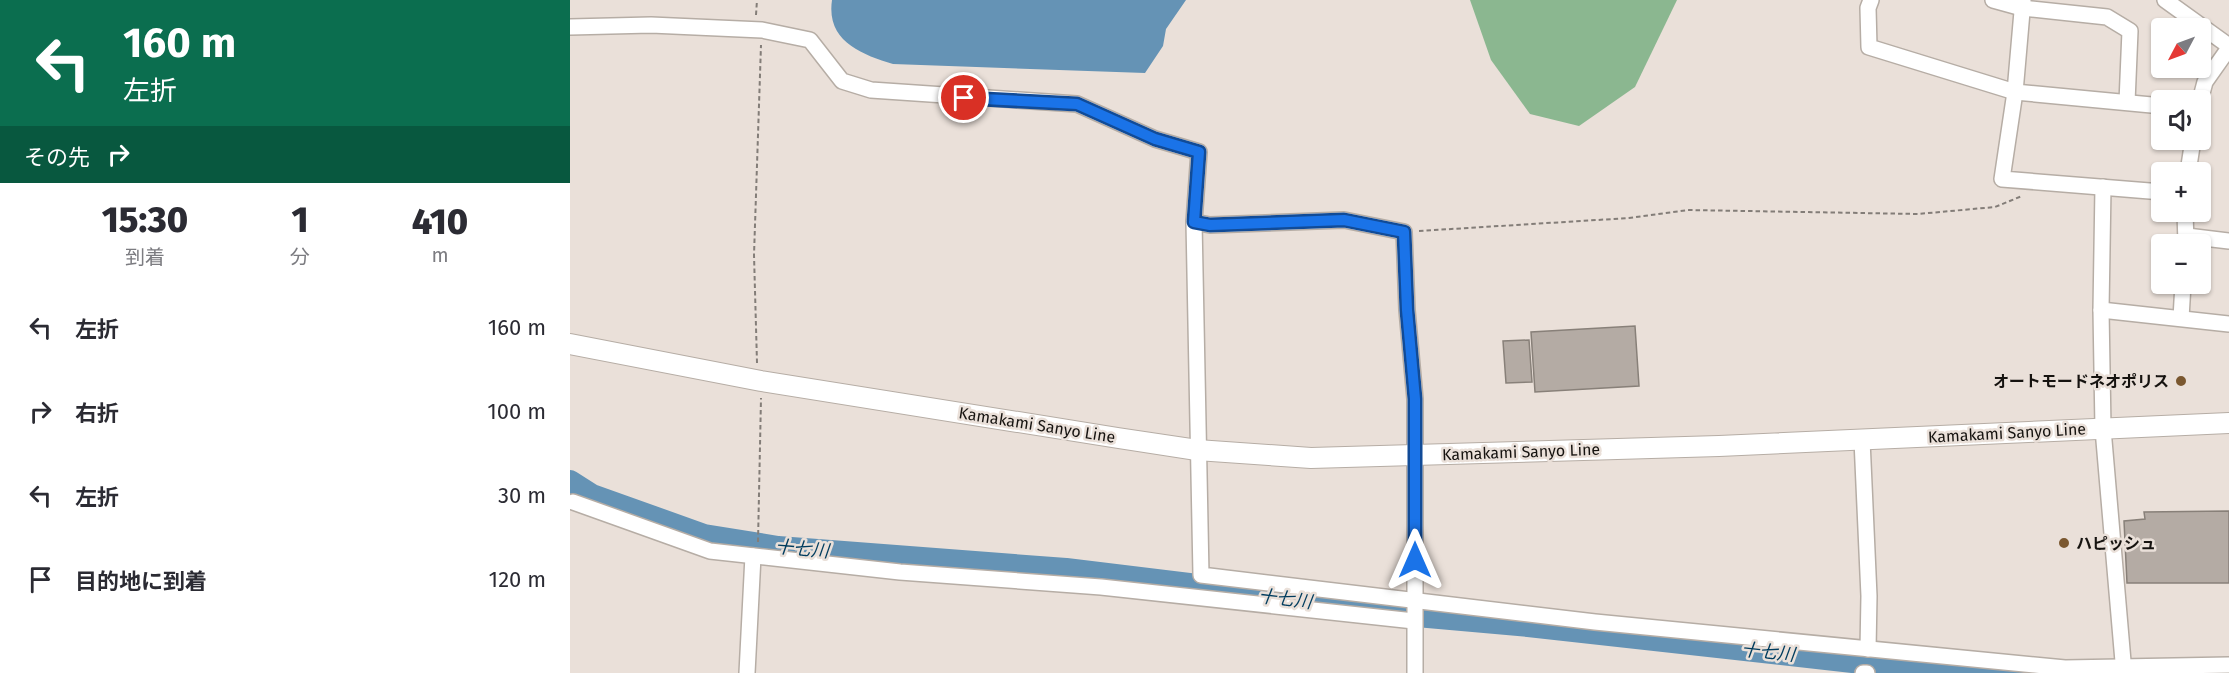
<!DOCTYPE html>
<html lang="ja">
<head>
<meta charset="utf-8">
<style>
	body { margin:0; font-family:"Fira Sans","Noto Sans JP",sans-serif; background:#f2f2f3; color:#2b2b33; height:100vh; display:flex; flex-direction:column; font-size:22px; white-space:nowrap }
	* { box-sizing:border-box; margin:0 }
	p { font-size:20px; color:#7c7c81 }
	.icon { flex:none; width:33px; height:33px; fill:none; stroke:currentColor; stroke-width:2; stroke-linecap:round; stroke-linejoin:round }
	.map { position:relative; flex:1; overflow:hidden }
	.details { display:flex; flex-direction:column; background:#fff; width:570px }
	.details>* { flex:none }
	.top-card { background:#0b6e4f; color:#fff; overflow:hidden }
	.needle { width:39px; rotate:229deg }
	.buttons { position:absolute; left:1581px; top:18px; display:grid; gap:12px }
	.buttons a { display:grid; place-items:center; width:60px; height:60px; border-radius:6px; background:#fff; box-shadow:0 2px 4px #0004; font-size:30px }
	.pin { position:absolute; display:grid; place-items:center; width:51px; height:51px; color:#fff; margin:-26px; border:3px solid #fff; border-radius:50%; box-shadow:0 2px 6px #0007 }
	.me { position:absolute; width:66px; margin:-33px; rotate:0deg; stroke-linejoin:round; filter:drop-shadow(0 0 4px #0008) }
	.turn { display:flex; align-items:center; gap:21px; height:126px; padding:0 24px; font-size:27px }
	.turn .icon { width:78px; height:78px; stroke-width:2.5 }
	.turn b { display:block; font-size:42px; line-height:51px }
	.then { display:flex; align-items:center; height:57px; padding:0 24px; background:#0003; gap:12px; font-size:22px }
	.eta { display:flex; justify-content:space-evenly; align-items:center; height:102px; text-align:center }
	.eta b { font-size:36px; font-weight:800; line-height:42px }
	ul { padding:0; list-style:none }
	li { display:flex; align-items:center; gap:18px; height:84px; padding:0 24px }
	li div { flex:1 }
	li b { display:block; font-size:22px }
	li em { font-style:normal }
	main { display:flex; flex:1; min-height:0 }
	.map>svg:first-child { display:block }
	.forest { fill:#8bb790 }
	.water { fill:#6593b5 }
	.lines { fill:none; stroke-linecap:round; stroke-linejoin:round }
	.stream { stroke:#6593b5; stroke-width:4 }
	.river { stroke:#6593b5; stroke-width:24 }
	.building { fill:#b4aba4; stroke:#888079; stroke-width:1.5 }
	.minor-casing { stroke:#b6ada5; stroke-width:18 }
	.major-casing { stroke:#b6ada5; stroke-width:22 }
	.path { stroke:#837d78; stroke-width:2; stroke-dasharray:4.5 3; stroke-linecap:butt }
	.minor { stroke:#fff; stroke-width:15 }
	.major { stroke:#fff; stroke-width:20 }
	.route-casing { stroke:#114b97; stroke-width:15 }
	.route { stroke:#1a73e8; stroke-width:10 }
	.poi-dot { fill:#7a572f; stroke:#eae0d9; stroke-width:2 }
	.labels { text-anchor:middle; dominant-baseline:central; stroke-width:5; stroke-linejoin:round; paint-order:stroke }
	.poi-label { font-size:16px; font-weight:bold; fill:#161310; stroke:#eae0d9; text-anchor:end }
	.street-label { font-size:16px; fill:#161310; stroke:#eae0d9 }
	.water-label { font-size:18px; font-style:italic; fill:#003c5e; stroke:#eae0d9 }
</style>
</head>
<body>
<main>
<section class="details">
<div class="top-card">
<div class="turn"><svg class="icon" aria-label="left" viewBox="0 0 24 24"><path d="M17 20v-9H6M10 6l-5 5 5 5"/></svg><div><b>160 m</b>左折</div></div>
<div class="then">その先<svg class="icon" aria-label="right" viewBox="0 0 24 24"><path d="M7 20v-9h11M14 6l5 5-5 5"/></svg></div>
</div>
<div class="eta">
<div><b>15:30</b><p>到着</p></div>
<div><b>1</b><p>分</p></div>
<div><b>410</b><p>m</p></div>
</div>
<ul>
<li><svg class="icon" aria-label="left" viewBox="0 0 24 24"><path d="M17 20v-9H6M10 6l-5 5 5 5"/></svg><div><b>左折</b></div><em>160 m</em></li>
<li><svg class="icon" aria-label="right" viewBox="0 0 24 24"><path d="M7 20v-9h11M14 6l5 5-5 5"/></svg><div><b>右折</b></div><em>100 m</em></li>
<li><svg class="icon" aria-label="left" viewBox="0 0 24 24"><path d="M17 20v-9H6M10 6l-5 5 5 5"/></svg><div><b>左折</b></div><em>30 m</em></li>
<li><svg class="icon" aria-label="arrive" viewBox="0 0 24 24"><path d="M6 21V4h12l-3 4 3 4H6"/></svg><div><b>目的地に到着</b></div><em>120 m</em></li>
</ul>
</section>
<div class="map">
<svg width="1659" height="673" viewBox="0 0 1659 673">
	<rect width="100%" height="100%" fill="#eae0d9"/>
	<path class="forest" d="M900,0H1107L1065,87L1009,126L960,114L921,60Z"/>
	<path class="water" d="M262,0H616L596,29L593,46L575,73L323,64C291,54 256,41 262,0Z"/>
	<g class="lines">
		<path class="stream" d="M0,494L22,496"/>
		<path class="river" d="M0,482L22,496L134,536L208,548L496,570L693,594L824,613L958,625L1309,664L1442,673"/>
	</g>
	<g class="building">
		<path d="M1065,326L1069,386L965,392L961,332Z"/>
		<path d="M959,340L962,382L936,383L933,341Z"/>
		<path d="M1659,511V583H1557L1554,521L1575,519L1574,512Z"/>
	</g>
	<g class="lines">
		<defs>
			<g id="minor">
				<path d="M1301,0L1298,8L1299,47L1445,92L1592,106"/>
				<path d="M1423,0L1452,8L1537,17L1560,31L1557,102"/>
				<path d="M1453,0L1445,92L1432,179L1592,192"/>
				<path d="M1595,0L1659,46"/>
				<path d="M0,27L81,25L192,30L240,40L272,81L301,90L507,104L585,139L629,152L624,222L631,575L1025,622L1495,668L1659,665"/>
				<path d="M1630,101L1635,82L1659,48"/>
				<path d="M1618,172L1623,140"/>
				<path d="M1533,187L1531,310L1533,429L1554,673"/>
				<path d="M1615,212L1616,244"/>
				<path d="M624,222L640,225L774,220L834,232L837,310L845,399V673"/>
				<path d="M1617,236L1659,241"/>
				<path d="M1531,310L1659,324"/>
				<path d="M1611,318L1613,284"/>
				<path d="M1292,440L1299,596L1298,649"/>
				<path d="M3,502L140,551L330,572L531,587L844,621"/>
				<path d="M177,673L183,556"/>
				<path d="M1293,673H1297"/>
			</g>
			<path id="major" d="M0,344L191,381L548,438L627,450L741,458L1149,446L1659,423"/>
		</defs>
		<use href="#minor" class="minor-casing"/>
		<use href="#major" class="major-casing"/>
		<g class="path">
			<path d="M186,15L187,0"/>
			<path d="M849,231L1059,218L1118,210L1348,214L1425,207L1452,196"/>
			<path d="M187,363L184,255L191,45"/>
			<path d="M188,542L191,398"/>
		</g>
		<use href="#minor" class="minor"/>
		<use href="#major" class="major"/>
	</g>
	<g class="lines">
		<defs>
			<path id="route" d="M394,98L507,104L585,139L629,152L624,222L640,225L774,220L834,232L837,310L845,399V560"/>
		</defs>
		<use href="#route" class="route-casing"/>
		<use href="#route" class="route"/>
	</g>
	<g class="poi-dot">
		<circle cx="1611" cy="381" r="6"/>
		<circle cx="1494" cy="543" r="6"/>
	</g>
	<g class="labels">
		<g class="poi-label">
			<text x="1599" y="381">オートモードネオポリス</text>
			<text x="1506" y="543" text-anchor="start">ハピッシュ</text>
		</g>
		<g class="street-label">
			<text transform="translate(467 425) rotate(9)">Kamakami Sanyo Line</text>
			<text transform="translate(1437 433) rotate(-3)">Kamakami Sanyo Line</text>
			<text transform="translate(951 452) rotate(-2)">Kamakami Sanyo Line</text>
		</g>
		<g class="water-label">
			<text transform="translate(232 549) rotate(5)">十七川</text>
			<text transform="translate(715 599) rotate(7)">十七川</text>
			<text transform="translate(1198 652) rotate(6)">十七川</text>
		</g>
	</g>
</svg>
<div class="buttons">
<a><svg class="needle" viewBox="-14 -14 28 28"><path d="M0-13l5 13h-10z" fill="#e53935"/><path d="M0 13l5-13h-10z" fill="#7c7c81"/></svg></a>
<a><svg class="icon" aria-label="sound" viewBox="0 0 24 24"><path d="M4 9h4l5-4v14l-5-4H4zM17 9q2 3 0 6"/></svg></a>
<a>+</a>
<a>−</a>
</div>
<div class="pin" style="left:394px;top:98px;background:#d93025"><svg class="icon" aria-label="arrive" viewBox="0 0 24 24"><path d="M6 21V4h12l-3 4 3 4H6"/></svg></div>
<svg class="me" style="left:845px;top:560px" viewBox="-20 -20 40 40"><path d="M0-17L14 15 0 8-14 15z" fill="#1a73e8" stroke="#fff" stroke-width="4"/></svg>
</div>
</main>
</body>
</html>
